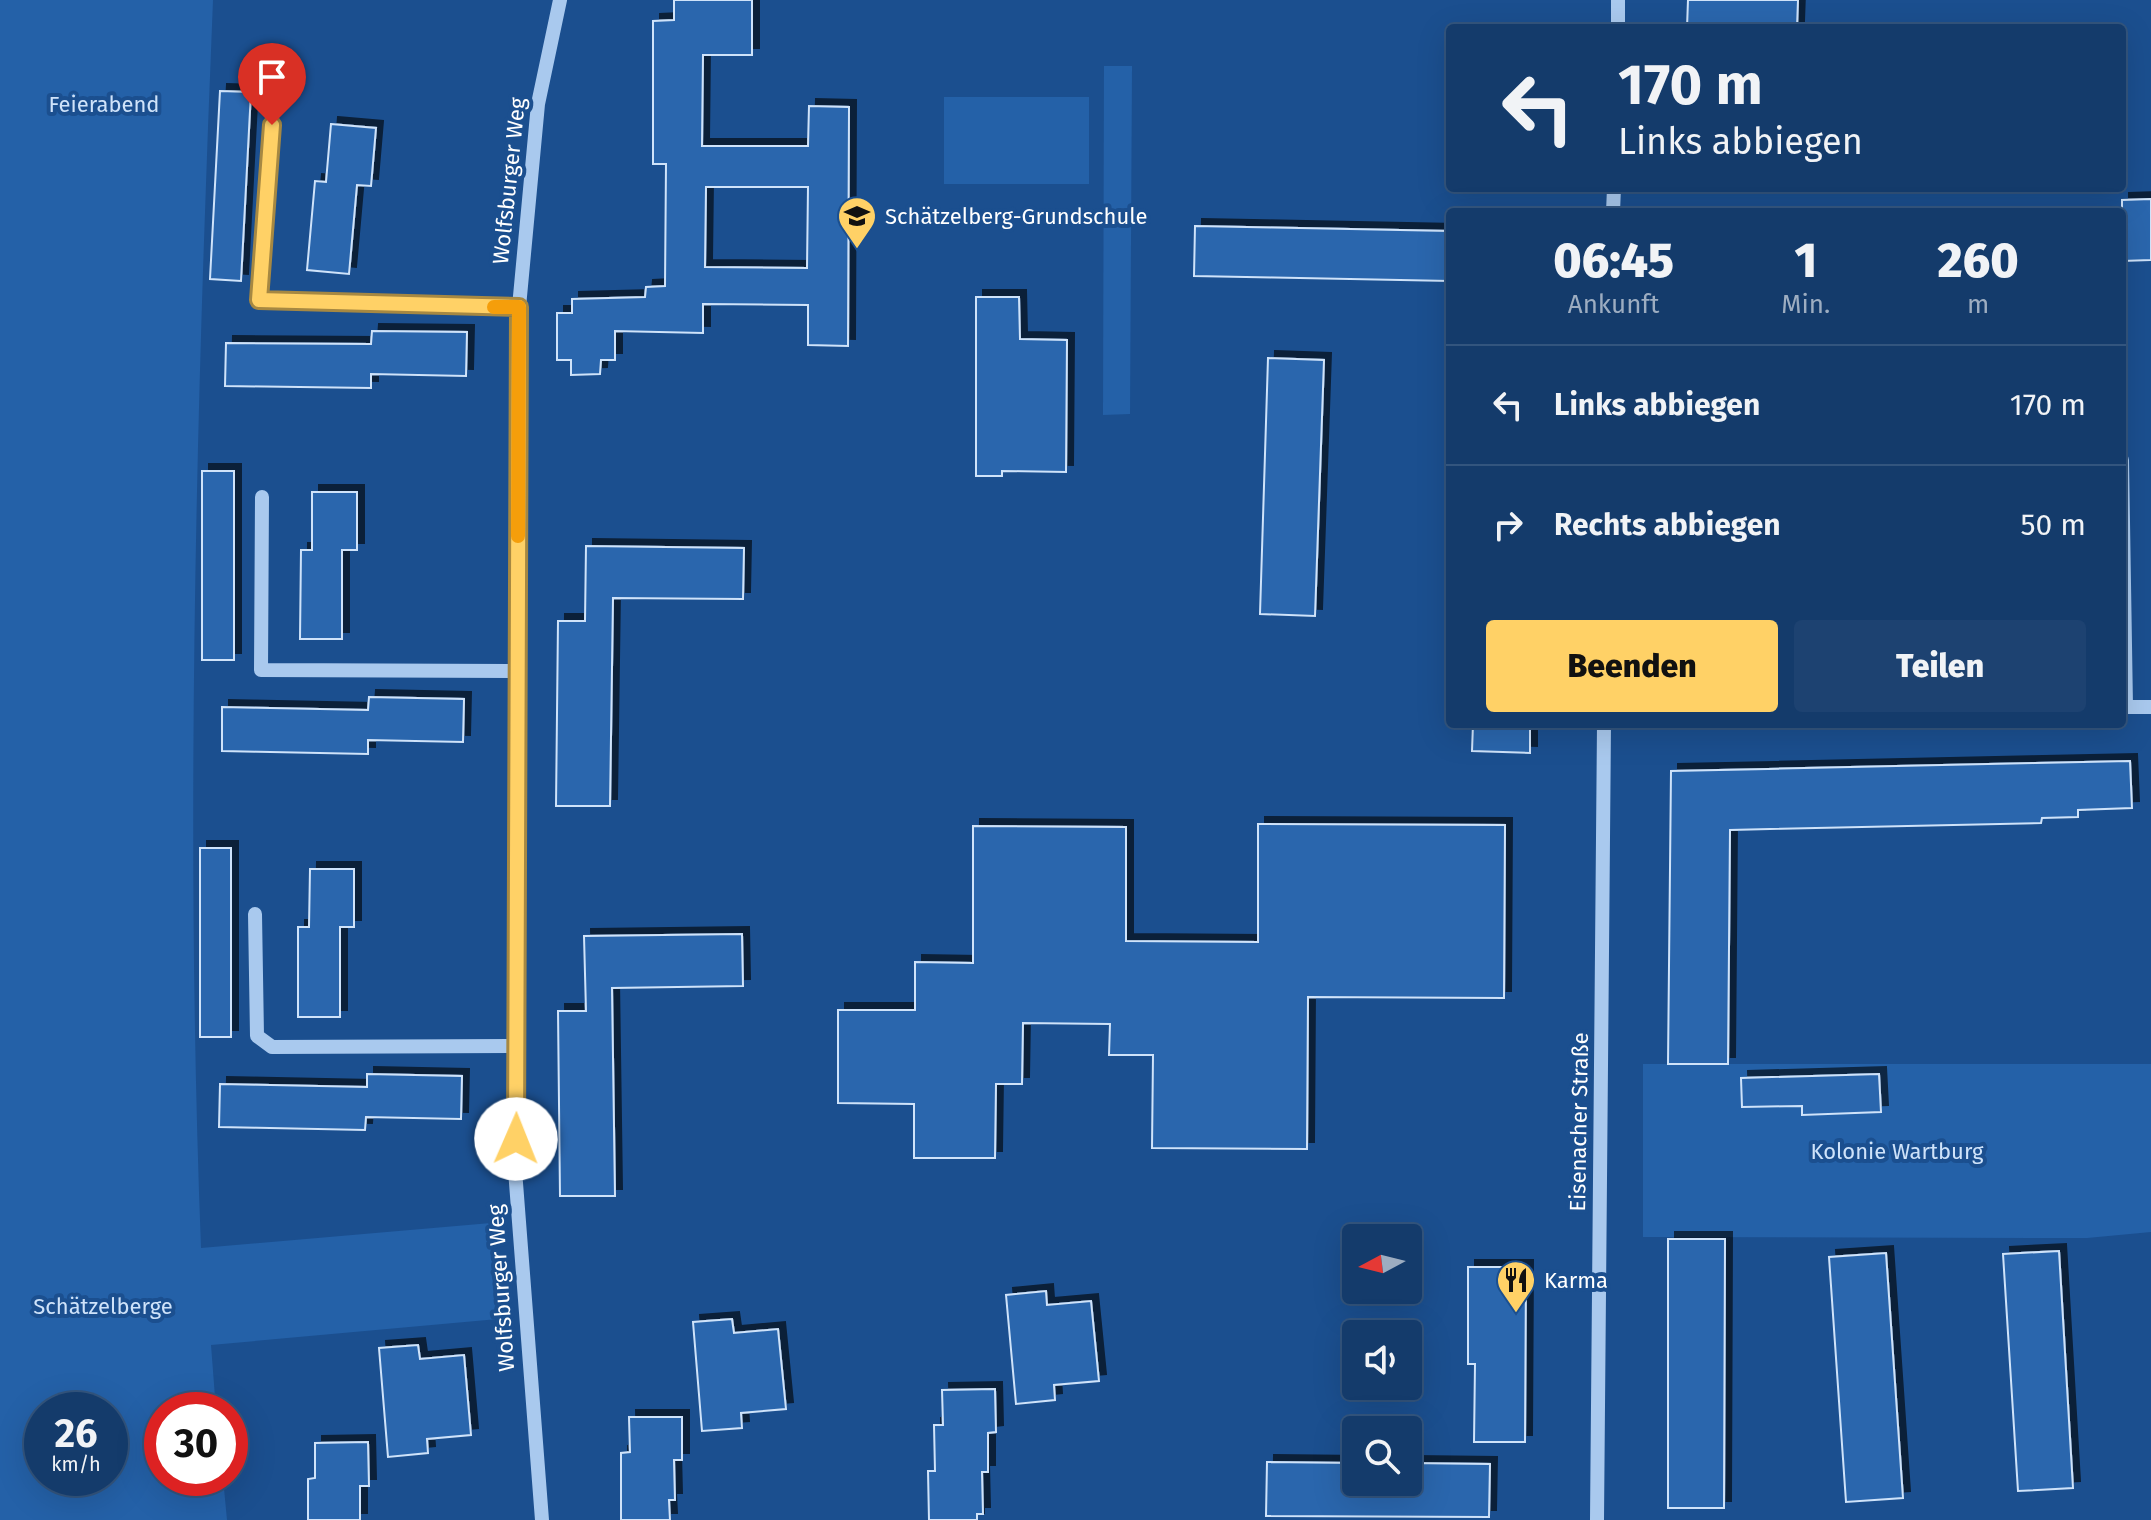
<!DOCTYPE html>
<html lang="de">
<head>
<meta charset="utf-8">
<style>
	body { margin:0; font-family:"Fira Sans",sans-serif; background:#1d4271; color:#f1f3f6; height:100vh; display:flex; flex-direction:column; font-size:30px; white-space:nowrap }
	* { box-sizing:border-box; margin:0 }
	p { font-size:26px; color:#9dadc1 }
	.icon { flex:none; width:44px; height:44px; fill:none; stroke:currentColor; stroke-width:2; stroke-linecap:round; stroke-linejoin:round }
	.map { position:relative; flex:1; overflow:hidden }
	.side { position:absolute; left:1446px; top:208px; width:680px; height:520px; display:flex; flex-direction:column; background:#143b6b; border-radius:8px; box-shadow:0 8px 32px #0002,0 0 0 2px #33557e }
	.side>* { flex:none }
	.top-card { position:absolute; left:1446px; top:24px; width:680px; height:168px; border-radius:8px; box-shadow:0 8px 32px #0002,0 0 0 2px #33557e; background:#143b6b; color:#f1f3f6; overflow:hidden }
	.needle { width:52px; rotate:263deg }
	.controls { position:absolute; left:1342px; top:1224px; display:grid; gap:16px }
	.controls a { display:grid; place-items:center; width:80px; height:80px; border-radius:8px; background:#143b6b; box-shadow:0 8px 32px #0002,0 0 0 2px #33557e; font-size:40px }
	.speed { position:absolute; left:24px; top:1392px; display:flex; gap:16px; font-size:40px; font-weight:700; text-align:center }
	.speed>* { display:grid; place-content:center; width:104px; height:104px; border-radius:50%; background:#143b6b; box-shadow:0 8px 32px #0002,0 0 0 2px #33557e; line-height:1 }
	.speed small { font-size:20px; font-weight:400 }
	.speed .limit { border:12px solid #d22; background:#fff; color:#111 }
	.pin { position:absolute; display:grid; place-items:center; width:68px; height:68px; color:#fff; margin:-82px -34px; border-radius:50% 50% 50% 0; rotate:-45deg; box-shadow:0 0 8px #0007 }
	.pin .icon { rotate:45deg }
	.me { position:absolute; width:88px; margin:-44px; rotate:1deg; stroke-linejoin:round; filter:drop-shadow(0 0 6px #0008) }
	.turn { display:flex; align-items:center; gap:28px; height:168px; padding:0 40px; font-size:36px }
	.turn .icon { width:104px; height:104px; stroke-width:2.5 }
	.turn b { display:block; font-size:56px; line-height:68px }
	.eta { display:flex; justify-content:space-evenly; align-items:center; height:136px; text-align:center }
	.eta b { font-size:48px; font-weight:800; line-height:56px }
	.button { display:flex; gap:16px; margin-top:auto; padding:16px 40px }
	.button a { flex:1; height:92px; border-radius:8px; background:#ffd166; color:#111; font-size:32px; font-weight:800; line-height:92px; text-align:center }
	.button a+a { background:#1d4271; color:#f1f3f6 }
	ul { padding:0; list-style:none }
	li { display:flex; align-items:center; gap:24px; height:120px; padding:0 40px; border-top:2px solid #33557e }
	li div { flex:1 }
	li b { display:block; font-size:30px }
	li em { font-style:normal }
	.map>svg:first-child { display:block }
	.green { fill:#2461a8; fill-rule:evenodd }
	.building { fill:#2a66ad; stroke:#cfe3fa; stroke-width:2; fill-rule:evenodd; filter:url(#shadow) }
	.lines { fill:none; stroke-linecap:round; stroke-linejoin:round }
	.minor { stroke:#a9c9ee; stroke-width:14 }
	.route-casing { stroke:#a68842; stroke-width:20 }
	.route { stroke:#ffd166; stroke-width:14 }
	.slow { stroke:#f59e0b; stroke-width:14 }
	.labels { text-anchor:middle; dominant-baseline:central; stroke-width:8; stroke-linejoin:round; paint-order:stroke }
	.park-label { font-size:22px; fill:#cfe3fa; stroke:#1b4f8f }
	.street-label { font-size:22px; fill:#fff; stroke:#1b4f8f }
	.poi-label { font-size:22px; fill:#fff; stroke:#1b4f8f; text-anchor:start }
</style>
</head>
<body>
<div class="map">
<svg width="2151" height="1520" viewBox="0 0 2151 1520">
	<defs>
		<filter id="shadow"><feDropShadow dx="7" dy="-7" stdDeviation="0" flood-color="#0009"/></filter>
	</defs>
	<rect width="100%" height="100%" fill="#1b4f8f"/>
	<g class="green">
		<path d="M0,0H213C196,416 185,833 201,1248L491,1223L498,1319L211,1345L216,1410H162V1478H223L227,1520H0ZM42,1410H110V1478H42Z"/>
		<path d="M1104,66H1132L1130,414L1103,415Z"/>
		<rect x="944" y="97" width="145" height="87"/>
		<path d="M1643,1064H2151V1232L2087,1238L1643,1237Z"/>
	</g>
	<g class="building">
		<path d="M674,0H752V55H703L702,146H808L809,106L849,107L848,346L808,345V305L703,304V333L615,331V360H601L600,374L571,375V360H557V313H572V299L645,297L646,287L665,286L666,164H653V21L674,20ZM706,187H808L807,268L705,267Z"/>
		<path d="M1688,0H1798L1797,28H1687Z"/>
		<path d="M220,91L251,92L241,281L210,279Z"/>
		<path d="M331,124L376,128L371,186L357,185L349,274L307,270L315,181L326,182Z"/>
		<path d="M2151,199V260L2122,261V200Z"/>
		<path d="M1195,226L1450,231V281L1194,276Z"/>
		<path d="M976,297H1019L1020,339L1067,340L1066,472L1002,471V476H976Z"/>
		<path d="M372,331L467,332L466,376L371,374V388L225,386L226,343L371,344Z"/>
		<path d="M1268,358L1324,360L1315,616L1260,614Z"/>
		<rect x="202" y="471" width="32" height="189"/>
		<path d="M312,492H357V550H342V639H300L301,550H312Z"/>
		<path d="M586,546L744,548L743,599L613,598L610,806H556L558,621H585Z"/>
		<path d="M369,697L464,699L463,742L368,740V754L222,751V707L368,710Z"/>
		<path d="M1473,724H1530V753L1472,751Z"/>
		<path d="M2130,761L2132,808L2078,810V817L2042,818L2041,823L1730,830L1728,1064H1668L1671,771Z"/>
		<path d="M1258,824L1505,825L1504,998L1308,997L1307,1149L1152,1148L1153,1055H1109L1110,1024L1023,1023L1022,1084H996L995,1158H914V1104L838,1103V1010H915V962L973,963V826L1126,827V941L1258,942Z"/>
		<rect x="200" y="848" width="31" height="189"/>
		<path d="M310,869H354V927H340V1017H298V927H309Z"/>
		<path d="M742,934L743,986L612,988L615,1196H560L558,1011H586L584,936Z"/>
		<path d="M367,1074L462,1076L461,1119L366,1117L365,1130L219,1127L220,1084L367,1087Z"/>
		<path d="M1879,1074L1881,1112L1802,1115V1106L1742,1107L1741,1078Z"/>
		<path d="M1668,1239H1725L1724,1508H1668Z"/>
		<path d="M2059,1251L2073,1488L2018,1491L2003,1254Z"/>
		<path d="M1886,1253L1903,1498L1846,1502L1829,1257Z"/>
		<path d="M1468,1267H1526L1525,1442H1474L1475,1364H1468Z"/>
		<path d="M1046,1291L1047,1305L1091,1301L1099,1381L1054,1385L1055,1400L1016,1404L1006,1295Z"/>
		<path d="M732,1319L734,1333L778,1329L786,1409L741,1413L742,1428L702,1431L693,1322Z"/>
		<path d="M418,1345L420,1359L464,1355L471,1435L427,1439L428,1453L388,1457L379,1348Z"/>
		<path d="M995,1389L996,1432L988,1433V1472H982L983,1514H977V1520H929L928,1471H935L934,1425H943L942,1390Z"/>
		<path d="M629,1417H682V1460H674L675,1500H669L670,1520H621V1453L630,1452Z"/>
		<path d="M368,1442L369,1486H360V1520H308V1479L315,1478V1443Z"/>
		<path d="M1267,1462L1356,1463V1482H1408V1463L1490,1464L1489,1517L1266,1516Z"/>
	</g>
	<g class="lines">
		<g class="minor">
			<path d="M1618,28V0"/>
			<path d="M272,125L259,300L519,307"/>
			<path d="M1613,212L1614,188"/>
			<path d="M2122,460L2126,707"/>
			<path d="M262,497L261,670L518,671"/>
			<path d="M2122,707H2151"/>
			<path d="M255,914L257,1036L272,1047L516,1046"/>
			<path d="M542,1520L515,1170L519,307L538,104L560,0"/>
			<path d="M1597,1520L1604,724"/>
		</g>
	</g>
	<g class="lines">
		<defs>
			<path id="route" d="M272,125L259,300L519,307L516,1139"/>
		</defs>
		<use href="#route" class="route-casing"/>
		<use href="#route" class="route"/>
		<path class="slow" d="M494,307H519L518,536"/>
	</g>
	<defs>
		<symbol id="school-pin" viewBox="-11 -11 22 30"><path d="M0 17L-7.5 6A9.5 9.5 0 1 1 7.5 6Z" fill="#ffd166" stroke="#1b4f8f"/><path d="M0-5L7-2L0 1L-7-2ZM-4 1L0 2.5L4 1V4Q0 6-4 4Z" fill="#111"/></symbol>
		<symbol id="restaurant-pin" viewBox="-11 -11 22 30"><path d="M0 17L-7.5 6A9.5 9.5 0 1 1 7.5 6Z" fill="#ffd166" stroke="#1b4f8f"/><path d="M-5-6h1v4h1v-4h1v4h1v-4h1v5L-1.5 .5V6h-2V.5L-5-1ZM5-6V6H3V1.5H1.5Q1.5-4 5-6Z" fill="#111"/></symbol>
	</defs>
	<g fill-rule="evenodd">
		<use href="#school-pin" x="835" y="194" width="44" height="60"/>
		<use href="#restaurant-pin" x="1494" y="1258" width="44" height="60"/>
	</g>
	<g class="labels">
		<g class="park-label">
			<text x="104" y="104">Feierabend</text>
			<text x="1897" y="1151">Kolonie Wartburg</text>
			<text x="103" y="1306">Schätzelberge</text>
		</g>
		<g class="street-label">
			<text transform="translate(509 181) rotate(-84)">Wolfsburger Weg</text>
			<text transform="translate(1579 1122) rotate(-89)">Eisenacher Straße</text>
			<text transform="translate(501 1288) rotate(-94)">Wolfsburger Weg</text>
		</g>
		<g class="poi-label">
			<text x="885" y="216">Schätzelberg-Grundschule</text>
			<text x="1544" y="1280">Karma</text>
		</g>
	</g>
</svg>
<div class="controls">
<a><svg class="needle" viewBox="-14 -14 28 28"><path d="M0-13l5 13h-10z" fill="#e53935"/><path d="M0 13l5-13h-10z" fill="#9dadc1"/></svg></a>
<a><svg class="icon" aria-label="sound" viewBox="0 0 24 24"><path d="M4 9h4l5-4v14l-5-4H4zM17 9q2 3 0 6"/></svg></a>
<a><svg class="icon" aria-label="search" viewBox="0 0 24 24"><circle cx="10" cy="10" r="6"/><path d="M15 15l6 6"/></svg></a>
</div>
<div class="speed"><div>26<small>km/h</small></div><div class="limit">30</div></div>
<div class="pin" style="left:272px;top:125px;background:#d93025"><svg class="icon" aria-label="arrive" viewBox="0 0 24 24"><path d="M6 21V4h12l-3 4 3 4H6"/></svg></div>
<svg class="me" style="left:516px;top:1139px" viewBox="-20 -20 40 40"><circle r="19" fill="#fff"/><path d="M0-13L10 11 0 6-10 11z" fill="#ffd166"/></svg>
<div class="top-card">
<div class="turn"><svg class="icon" aria-label="left" viewBox="0 0 24 24"><path d="M17 20v-9H6M10 6l-5 5 5 5"/></svg><div><b>170 m</b>Links abbiegen</div></div>
</div>
<section class="side">
<div class="eta">
<div><b>06:45</b><p>Ankunft</p></div>
<div><b>1</b><p>Min.</p></div>
<div><b>260</b><p>m</p></div>
</div>
<ul>
<li><svg class="icon" aria-label="left" viewBox="0 0 24 24"><path d="M17 20v-9H6M10 6l-5 5 5 5"/></svg><div><b>Links abbiegen</b></div><em>170 m</em></li>
<li><svg class="icon" aria-label="right" viewBox="0 0 24 24"><path d="M7 20v-9h11M14 6l5 5-5 5"/></svg><div><b>Rechts abbiegen</b></div><em>50 m</em></li>
</ul>
<div class="button"><a>Beenden</a><a>Teilen</a></div>
</section>
</div>
</body>
</html>
